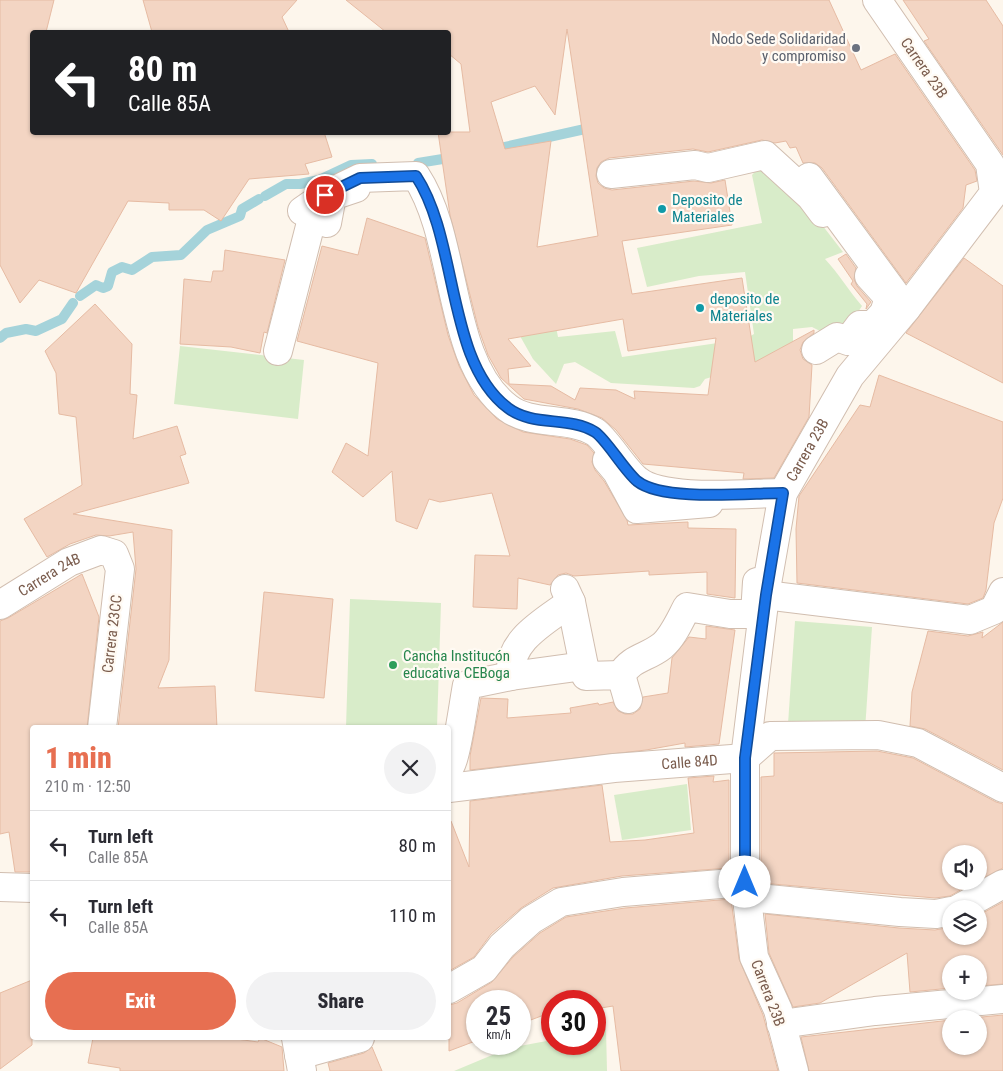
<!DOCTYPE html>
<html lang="en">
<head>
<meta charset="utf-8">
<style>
	body { margin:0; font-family:"Roboto Condensed",sans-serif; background:#f2f2f3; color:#2b2b33; height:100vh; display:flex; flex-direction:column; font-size:19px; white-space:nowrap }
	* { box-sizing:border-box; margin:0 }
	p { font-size:16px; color:#7c7c81 }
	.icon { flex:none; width:28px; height:28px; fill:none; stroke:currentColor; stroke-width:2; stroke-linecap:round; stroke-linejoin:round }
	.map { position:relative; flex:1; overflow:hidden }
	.sheet { position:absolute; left:30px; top:725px; width:421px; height:315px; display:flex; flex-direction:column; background:#fff; border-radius:5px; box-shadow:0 1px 4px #0004 }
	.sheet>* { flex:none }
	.banner { position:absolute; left:30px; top:30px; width:421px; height:105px; border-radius:5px; box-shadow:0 1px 4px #0004; background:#202124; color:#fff; overflow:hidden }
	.fabs { position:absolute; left:942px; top:845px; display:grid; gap:10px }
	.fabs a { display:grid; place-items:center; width:45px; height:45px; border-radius:50%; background:#fff; box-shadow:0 1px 4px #0004; font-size:25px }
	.speed { position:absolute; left:466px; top:990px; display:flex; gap:10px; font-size:25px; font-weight:700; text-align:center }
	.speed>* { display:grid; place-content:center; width:65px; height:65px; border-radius:50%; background:#fff; box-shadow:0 1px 4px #0004; line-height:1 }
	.speed small { font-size:12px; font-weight:400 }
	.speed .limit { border:8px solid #d22; background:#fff; color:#111 }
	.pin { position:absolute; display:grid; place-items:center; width:42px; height:42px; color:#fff; margin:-21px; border:2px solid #fff; border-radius:50%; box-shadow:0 1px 5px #0007 }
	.me { position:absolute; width:55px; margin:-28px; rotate:0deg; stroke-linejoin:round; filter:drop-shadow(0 0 4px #0008) }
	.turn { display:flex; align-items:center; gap:18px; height:105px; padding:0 15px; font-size:22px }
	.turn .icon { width:65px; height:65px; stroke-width:2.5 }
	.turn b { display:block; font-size:35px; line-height:42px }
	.round { display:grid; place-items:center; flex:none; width:52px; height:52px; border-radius:26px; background:#f2f2f3 }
	.headline { display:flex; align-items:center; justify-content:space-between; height:85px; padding:0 15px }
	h1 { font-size:30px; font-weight:800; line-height:38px; color:#e76f51 }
	.button { display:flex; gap:10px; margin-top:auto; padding:10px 15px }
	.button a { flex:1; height:58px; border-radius:30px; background:#e76f51; color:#fff; font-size:20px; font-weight:800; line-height:58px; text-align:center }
	.button a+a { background:#f2f2f3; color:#2b2b33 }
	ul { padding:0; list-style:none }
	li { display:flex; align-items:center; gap:15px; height:70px; padding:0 15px; border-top:1px solid #e1e1e2 }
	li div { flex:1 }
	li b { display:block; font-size:19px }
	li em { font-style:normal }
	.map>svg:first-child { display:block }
	.green { fill:#d8ecc9 }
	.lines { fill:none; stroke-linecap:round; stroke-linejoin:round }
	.stream { stroke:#a5d3da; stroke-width:10 }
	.building { fill:#f3d5c3; stroke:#e6bba3; fill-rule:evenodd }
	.pedestrian-casing { stroke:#d1beb0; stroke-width:30 }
	.minor-casing { stroke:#d1beb0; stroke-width:30 }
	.pedestrian { stroke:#fff; stroke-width:28 }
	.minor { stroke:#fff; stroke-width:28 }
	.route-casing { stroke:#114b97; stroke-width:12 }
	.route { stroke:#1a73e8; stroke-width:9 }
	.worship-dot { fill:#6b7280; stroke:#fffaf3; stroke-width:2 }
	.culture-dot { fill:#0f9aa8; stroke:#fffaf3; stroke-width:2 }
	.leisure-dot { fill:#2e9e5b; stroke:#fffaf3; stroke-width:2 }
	.labels { text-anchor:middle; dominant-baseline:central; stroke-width:4.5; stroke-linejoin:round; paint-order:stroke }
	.worship-label { font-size:15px; fill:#5b616d; stroke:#fffaf3; text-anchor:end }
	.street-label { font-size:15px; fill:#7a5c4d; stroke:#fffaf3 }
	.culture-label { font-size:15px; fill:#0d838f; stroke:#fffaf3; text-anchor:start }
	.leisure-label { font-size:15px; fill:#27864d; stroke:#fffaf3; text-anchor:start }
</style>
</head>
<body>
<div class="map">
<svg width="1003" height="1071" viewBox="0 0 1003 1071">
	<rect width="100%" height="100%" fill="#fdf6ec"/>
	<g class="green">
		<path d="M764,162L819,221L843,252L825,259C839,274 849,291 862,306L848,327L826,334L812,327L793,329V340L797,351L705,379L700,386L694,388L611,383L575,362L564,364L556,384L533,359L520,336L552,306L558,337L615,331L622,357L745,339L754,334L745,272L699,276L647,287L637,248L762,223L752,175Z"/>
		<path d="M180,346L304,360L298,419L174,404Z"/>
		<path d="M350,599L441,603L437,727H346Z"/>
		<path d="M795,621L872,627L865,730L788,724Z"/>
		<path d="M687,784L691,830L622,840L614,795Z"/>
		<path d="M606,1029L607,1071H454L509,1048L552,1040V1044H595V1031Z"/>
	</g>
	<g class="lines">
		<g class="stream">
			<path d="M491,150L585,129L593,124"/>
			<path d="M418,163L455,157"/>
			<path d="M265,196L286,184H300L319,180L351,165L372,164"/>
			<path d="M80,296L96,285L103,288L108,286L112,272L122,267L132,270L152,257L181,255L207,230L240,216L242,209L259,199"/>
			<path d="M0,338L6,333L26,329L36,331L62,319L73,303"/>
		</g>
	</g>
	<g class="building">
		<path d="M0,0H54L46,32H32V132H324L332,157L305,164L309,174L249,179L221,221L204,210H169V203L128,201L76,293L39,280L20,303L0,265Z"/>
		<path d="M143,0H297L282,17L289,32H152Z"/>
		<path d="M346,0H829L861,70L895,54L975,170L977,181L966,185L963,208L906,283L822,168L815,163H803L796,147L790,148L786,141L775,143L762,140L708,152L693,149L609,158L601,162L597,168L596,176L598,183L604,188L612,190L694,181L711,183L725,180L732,225L622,241L632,294L742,278L755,362L814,330V333L803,342L800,350L803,359L812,365L809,417L774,478L743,479L744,473L643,464L616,430L602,418L578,409L524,399L501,378L488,355L478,327L450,215L438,132H470L461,64L449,54V32H386ZM567,29L598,236L537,247L551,141L505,149L491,102L535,86L555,115ZM623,319L628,351L716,338L708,395L634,391L635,399L616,390L580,388L575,400L551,386L509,384L508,369L531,366L508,339Z"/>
		<path d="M903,0H986L1003,26V155L924,41L929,39Z"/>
		<path d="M367,218L425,238L448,335L459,366L474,395L497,419L523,432L570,439L587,445L594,453L592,462L595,470L604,481L627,520L628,525L688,522V528L736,529L735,598L707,594V572L649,575V571L574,576L566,573L558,575L550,585L518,578L517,609L473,607L475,555L510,556L492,493L440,502L429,499L417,529L396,521L392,471L363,497L332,472L346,443L368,456L378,363L297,341L322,246L358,255Z"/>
		<path d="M225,250L285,260L267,333L264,332L260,353L231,347L180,344L184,279L211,282L213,271H223Z"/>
		<path d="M846,254L856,268L854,279L857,286L871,302L866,309L867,304L851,284L853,281L838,259Z"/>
		<path d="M964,258L1003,286V383L906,333Z"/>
		<path d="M95,304L132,344L130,394L137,395L133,439L177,426L186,454L180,456L189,483L73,514L172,530L169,660L158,688L215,686L217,728H118L136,569L133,532L109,536L96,535L70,544L47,557L24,519L82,485L76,417L59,414L56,373L45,351Z"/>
		<path d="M879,375L1003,422V498L994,523L986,590L983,598L968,604L797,583L796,529L799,496L860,405L870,407Z"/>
		<path d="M82,574L99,617L87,728H32V872H15L9,832L0,834V621L8,618Z"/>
		<path d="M264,592L333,599L324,698L255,691Z"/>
		<path d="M1003,622V770L925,729L910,726L912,692L928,631L968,636L983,632L982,638Z"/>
		<path d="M706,626L735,630L719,744L685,747V743L646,750L470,770V756L481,698L508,699L507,718L571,713L570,708L598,703L599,705L613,702L618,711L625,714H633L640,709L643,697L668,693L672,658L689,637L706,639Z"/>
		<path d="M877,751L913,758L996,802L1003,804V868L979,880V854H951V881H976L950,896L935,898L761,883V777L774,776V753Z"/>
		<path d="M714,776L713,782L729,780V868L622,876L553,888L521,908L491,934L474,957L449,971V821H451L469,867L470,801L602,785L610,842L645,840L694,833L688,778Z"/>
		<path d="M731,899L739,959L763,1015L778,1071H621L613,1006L595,1009V1001H552V1015V1012L520,1024V1001H478V1040L449,1051V1005L457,1003L492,982L513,957L540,933L566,917L625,908Z"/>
		<path d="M1003,902V984L979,986V964H951V988L910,992L907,953L820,1003L793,1007L769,953L765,914L899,928L935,930L951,927V936H979V915Z"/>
		<path d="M32,980V1045L0,1069V993Z"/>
		<path d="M1003,1015V1071H809L801,1037L951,1020V1046H979V1019H960Z"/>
		<path d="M93,1038H229L258,1042L260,1038L282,1047L284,1071H120V1068L88,1063Z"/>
		<path d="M372,1047L382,1071H330L328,1063L364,1053Z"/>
	</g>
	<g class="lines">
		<defs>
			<g id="pedestrian">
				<path d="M611,174L695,165L708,168L765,155L811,197L823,213"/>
				<path d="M312,219L327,223L332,196L356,188"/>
				<path d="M816,350L837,337L848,341L860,325H873L884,313L889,298L869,276"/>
				<path d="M278,351L316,203"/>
				<path d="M607,460L617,472L637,509L709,503"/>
				<path d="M565,589L571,602L586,676L621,675L628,699"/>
				<path d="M571,602C546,621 507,640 511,676L584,666"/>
				<path d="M621,675C632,657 647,658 662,646C673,637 680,620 687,607L730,614H755L757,582"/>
				<path d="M449,768C456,762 464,700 467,685L511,676"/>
				<path d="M748,897L900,912L936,914L951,911"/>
				<path d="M958,909L1003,884"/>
				<path d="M449,989L484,969L502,946L531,920L561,902L623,892L745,882"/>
				<path d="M781,1024L875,1011L1003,999"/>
				<path d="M299,1055L360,1038"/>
			</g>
			<g id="minor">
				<path d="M809,177L906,309"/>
				<path d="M302,211L325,195L360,178L416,176C459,241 446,361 508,408C531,426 569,416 595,432C606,439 624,470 637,480C663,502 748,493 783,493"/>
				<path d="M765,595L970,620L994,610L1003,592"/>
				<path id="s1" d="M0,605L69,562L101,550L114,554L120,569L102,728"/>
				<path id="s2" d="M449,788L614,768L745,758L770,736L878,735L918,743L1003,788"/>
				<path d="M0,887L32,888"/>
				<path d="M296,1038L302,1071"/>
				<path id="s3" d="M794,1071L778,1010L754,957L745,882V758L765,595L783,493L850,376L906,309L994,193L990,164L877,0"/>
			</g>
		</defs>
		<use href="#pedestrian" class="pedestrian-casing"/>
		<use href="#minor" class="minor-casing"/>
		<use href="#pedestrian" class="pedestrian"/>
		<use href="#minor" class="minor"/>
	</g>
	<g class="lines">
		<defs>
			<path id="route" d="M325,195L360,178L416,176C459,241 446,362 508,408C533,427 569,416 595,432C606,439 624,470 637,481C663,502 748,493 783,493L766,595L745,758V882"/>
		</defs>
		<use href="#route" class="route-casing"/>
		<use href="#route" class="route"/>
	</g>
	<circle class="worship-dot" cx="856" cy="48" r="5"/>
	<g class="culture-dot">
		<circle cx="662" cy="209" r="5"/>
		<circle cx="700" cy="308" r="5"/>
	</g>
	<circle class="leisure-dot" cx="393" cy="665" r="5"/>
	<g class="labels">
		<g class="worship-label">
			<text x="846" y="39">Nodo Sede Solidaridad<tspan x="846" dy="17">y compromiso</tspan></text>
		</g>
		<g class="street-label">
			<text transform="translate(924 68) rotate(55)">Carrera 23B</text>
			<text stroke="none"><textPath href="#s3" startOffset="638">Carrera 23B</textPath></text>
			<text stroke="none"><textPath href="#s1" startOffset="58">Carrera 24B</textPath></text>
			<text transform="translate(112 634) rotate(-83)">Carrera 23CC</text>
			<text stroke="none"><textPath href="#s2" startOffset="242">Calle 84D</textPath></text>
			<text transform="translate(768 993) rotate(69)">Carrera 23B</text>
		</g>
		<g class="culture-label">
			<text x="672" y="200">Deposito de<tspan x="672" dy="17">Materiales</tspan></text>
			<text x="710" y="299">deposito de<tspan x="710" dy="17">Materiales</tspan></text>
		</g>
		<g class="leisure-label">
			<text x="403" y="656">Cancha Institucón<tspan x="403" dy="17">educativa CEBoga</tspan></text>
		</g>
	</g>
</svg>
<div class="fabs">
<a><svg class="icon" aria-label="sound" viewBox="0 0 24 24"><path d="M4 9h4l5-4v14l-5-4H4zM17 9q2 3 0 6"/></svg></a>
<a><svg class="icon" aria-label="layers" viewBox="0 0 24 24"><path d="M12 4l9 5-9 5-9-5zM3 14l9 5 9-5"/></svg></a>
<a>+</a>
<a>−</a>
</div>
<div class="speed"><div>25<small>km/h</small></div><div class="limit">30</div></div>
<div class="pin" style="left:325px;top:195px;background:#d93025"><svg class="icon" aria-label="arrive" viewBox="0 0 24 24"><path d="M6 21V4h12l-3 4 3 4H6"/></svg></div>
<svg class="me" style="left:745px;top:882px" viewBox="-20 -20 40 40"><circle r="19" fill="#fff"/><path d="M0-13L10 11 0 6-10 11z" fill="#1a73e8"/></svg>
<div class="banner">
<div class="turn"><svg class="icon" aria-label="left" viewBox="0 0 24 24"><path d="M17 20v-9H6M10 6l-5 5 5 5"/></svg><div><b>80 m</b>Calle 85A</div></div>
</div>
<section class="sheet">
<div class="headline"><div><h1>1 min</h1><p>210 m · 12:50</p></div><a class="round"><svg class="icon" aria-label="close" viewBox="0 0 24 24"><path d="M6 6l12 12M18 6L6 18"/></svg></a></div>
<ul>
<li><svg class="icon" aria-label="left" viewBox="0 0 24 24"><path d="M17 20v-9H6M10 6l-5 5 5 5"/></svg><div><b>Turn left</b><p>Calle 85A</p></div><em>80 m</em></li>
<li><svg class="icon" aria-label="left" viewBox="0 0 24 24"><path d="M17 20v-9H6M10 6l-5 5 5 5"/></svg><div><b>Turn left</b><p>Calle 85A</p></div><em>110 m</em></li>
</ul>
<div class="button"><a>Exit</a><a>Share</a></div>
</section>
</div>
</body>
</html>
